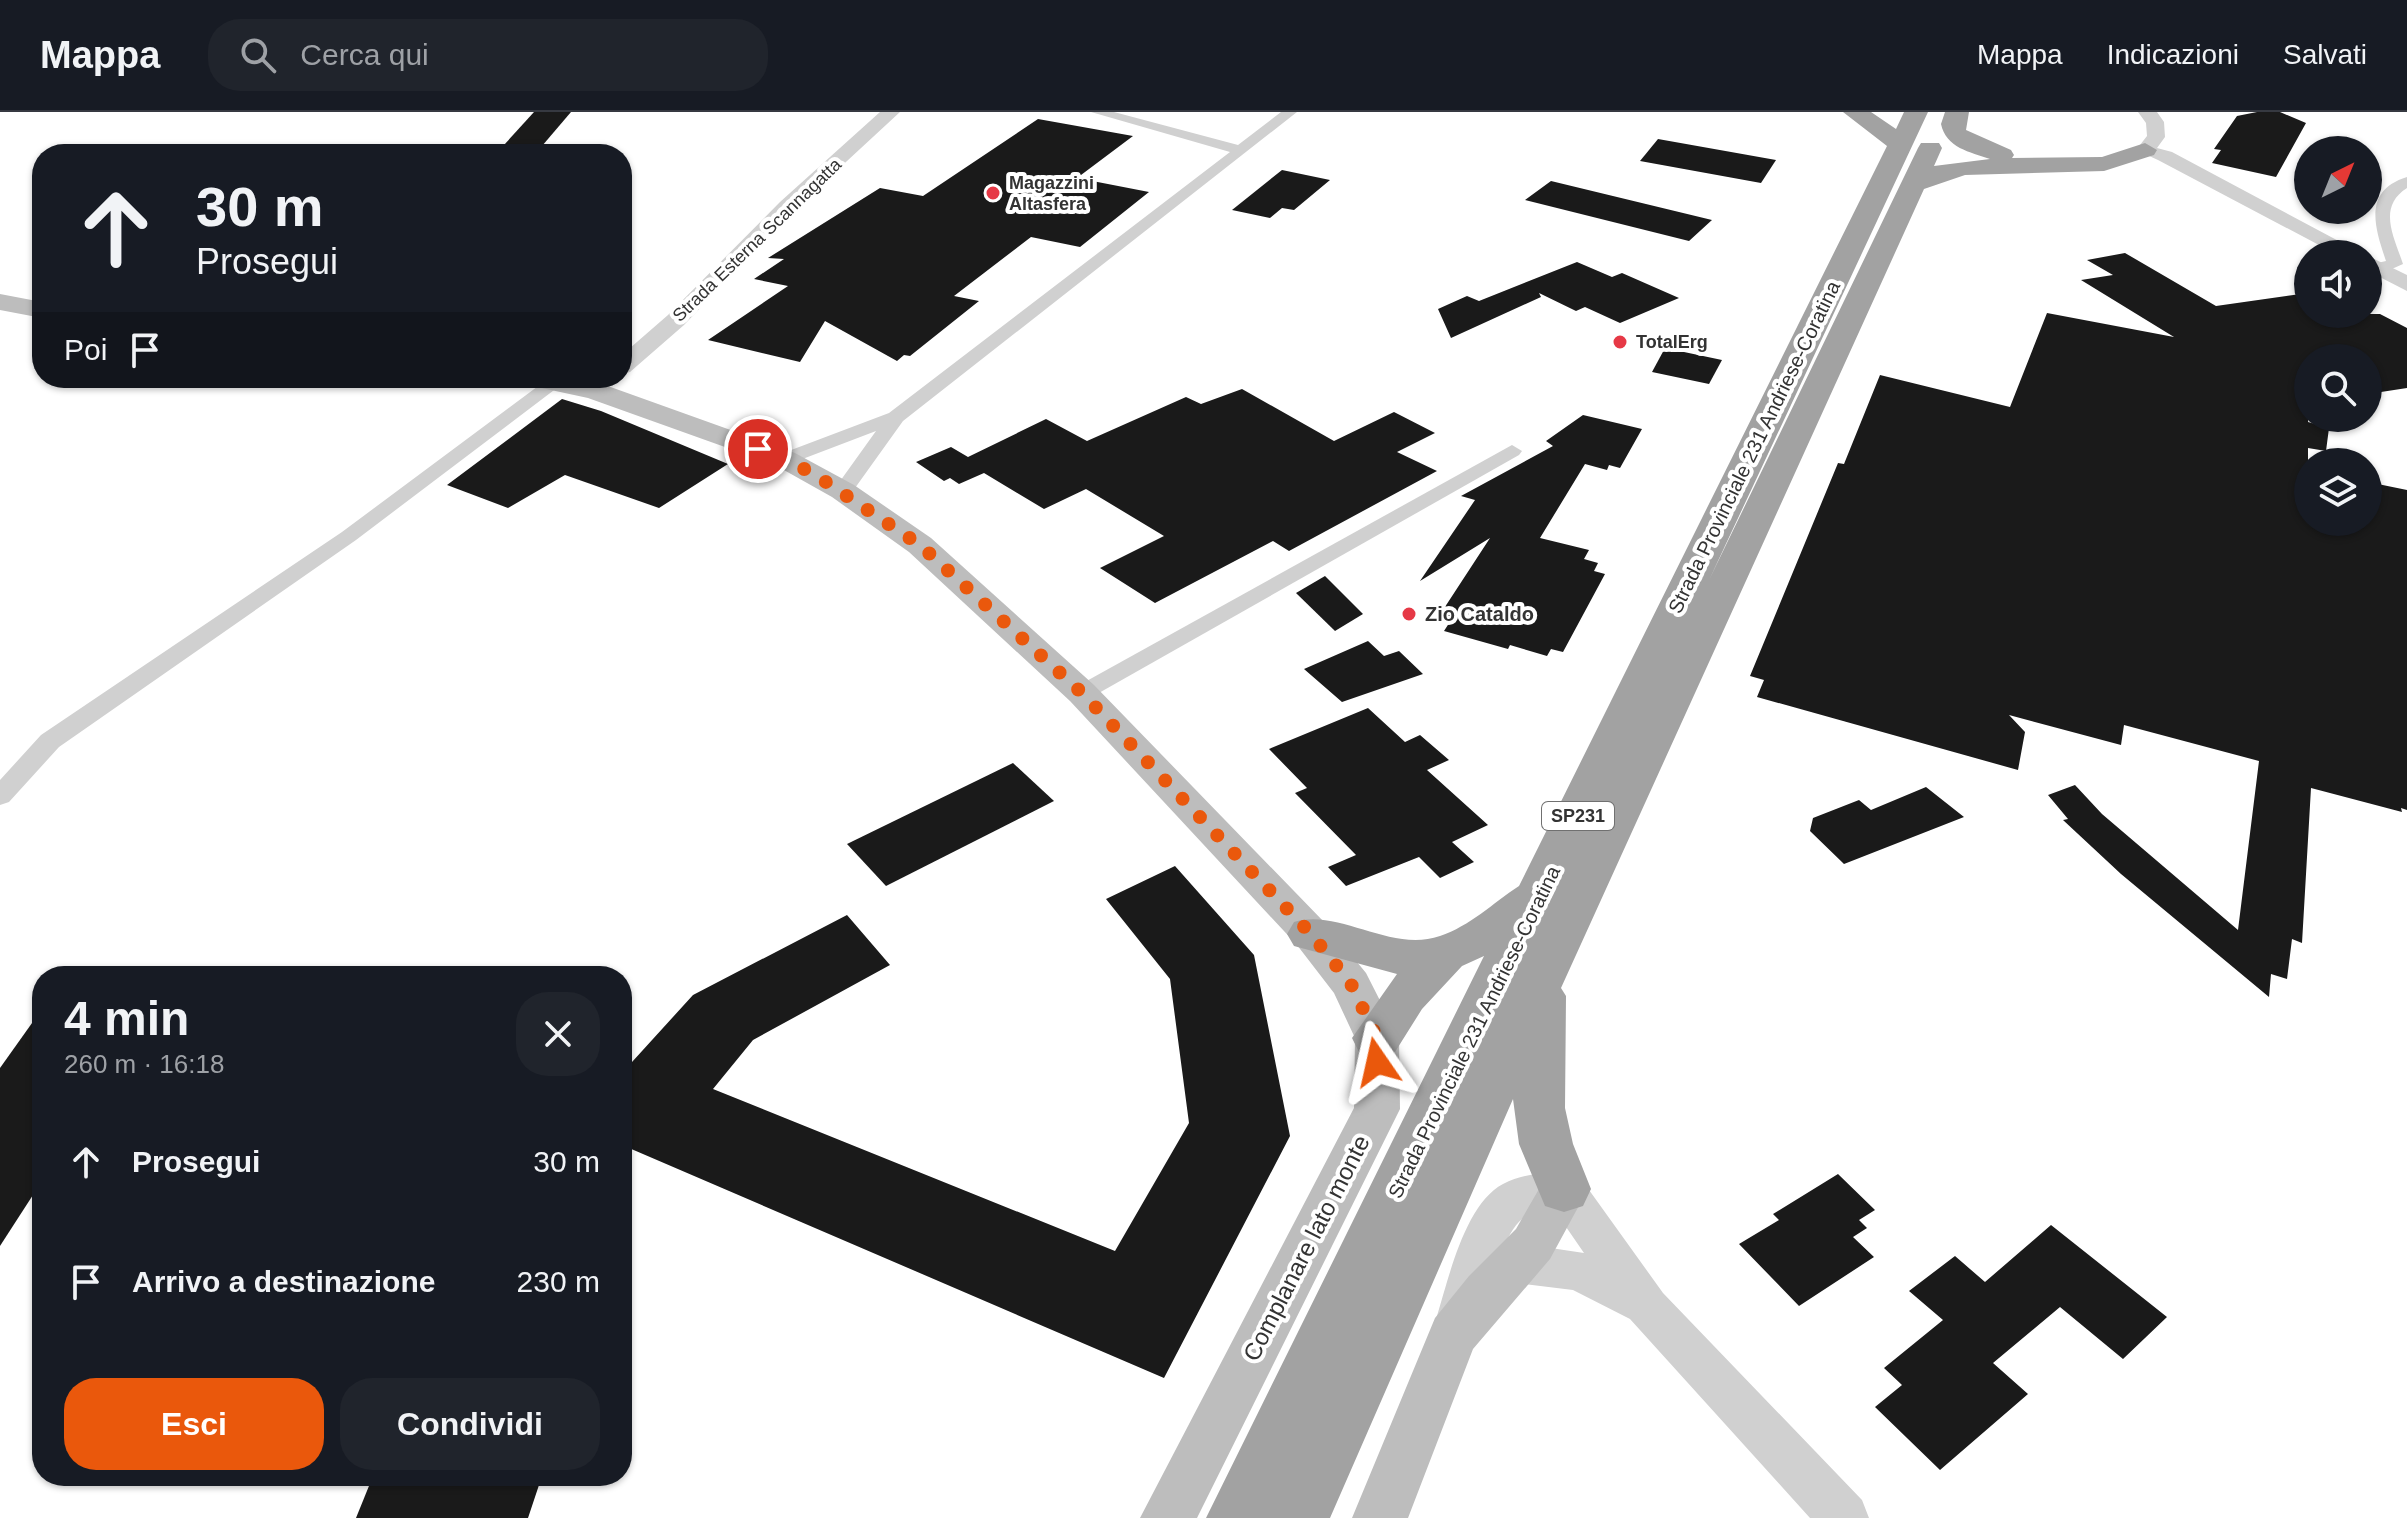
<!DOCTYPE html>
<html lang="it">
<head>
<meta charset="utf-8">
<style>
	body { margin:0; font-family:Arial,sans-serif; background:#20242c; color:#f1f3f6; height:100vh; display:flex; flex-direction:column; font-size:30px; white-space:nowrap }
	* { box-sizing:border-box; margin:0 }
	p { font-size:26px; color:#9ea1a6 }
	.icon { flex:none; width:44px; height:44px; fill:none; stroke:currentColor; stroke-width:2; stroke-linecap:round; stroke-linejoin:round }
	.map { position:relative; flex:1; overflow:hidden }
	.panel { position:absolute; left:32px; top:854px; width:600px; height:520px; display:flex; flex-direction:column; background:#171b24; border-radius:32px; box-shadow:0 2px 6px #0004 }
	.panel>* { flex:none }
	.hud { position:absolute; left:32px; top:32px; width:600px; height:244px; border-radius:32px; box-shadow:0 2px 6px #0004; background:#171b24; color:#f1f3f6; overflow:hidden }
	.needle { width:52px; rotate:43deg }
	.controls { position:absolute; left:2294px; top:24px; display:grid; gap:16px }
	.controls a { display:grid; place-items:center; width:88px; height:88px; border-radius:50%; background:#171b24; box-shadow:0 2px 6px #0004; font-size:40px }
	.pin { position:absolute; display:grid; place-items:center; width:68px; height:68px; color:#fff; margin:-34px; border:4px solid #fff; border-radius:50%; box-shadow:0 2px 8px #0007 }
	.me { position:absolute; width:88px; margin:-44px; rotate:349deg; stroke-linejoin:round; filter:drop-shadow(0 0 6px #0008) }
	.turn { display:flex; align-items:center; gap:28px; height:168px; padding:0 32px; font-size:36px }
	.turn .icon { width:104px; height:104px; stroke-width:2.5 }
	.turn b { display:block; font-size:56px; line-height:68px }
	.then { display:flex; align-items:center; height:76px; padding:0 32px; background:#0003; gap:16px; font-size:30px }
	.round { display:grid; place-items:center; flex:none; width:84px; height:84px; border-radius:32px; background:#20242c }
	.summary { display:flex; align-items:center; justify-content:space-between; height:136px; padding:0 32px }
	h1 { font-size:48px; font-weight:700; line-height:60px }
	.primary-button { display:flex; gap:16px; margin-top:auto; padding:16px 32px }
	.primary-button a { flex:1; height:92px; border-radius:32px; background:#ea580c; color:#fff; font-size:32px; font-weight:700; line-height:92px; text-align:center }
	.primary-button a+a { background:#20242c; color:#f1f3f6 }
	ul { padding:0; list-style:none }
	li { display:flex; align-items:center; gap:24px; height:120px; padding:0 32px }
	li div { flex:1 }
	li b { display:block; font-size:30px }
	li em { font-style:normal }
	header { display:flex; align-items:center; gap:48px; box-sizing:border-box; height:112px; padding:0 40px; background:#171b24; border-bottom:2px solid #363941 }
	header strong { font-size:38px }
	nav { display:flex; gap:44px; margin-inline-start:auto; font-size:28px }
	.search { width:560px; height:72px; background:#20242c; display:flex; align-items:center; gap:20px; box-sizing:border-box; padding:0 28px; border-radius:32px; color:#9ea1a6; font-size:30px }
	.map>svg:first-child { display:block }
	.building { fill:#1a1a1a }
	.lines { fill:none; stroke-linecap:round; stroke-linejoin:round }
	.minor { fill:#d0d0d0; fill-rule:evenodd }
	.tertiary { fill:#d0d0d0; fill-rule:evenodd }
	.secondary { fill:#bdbdbd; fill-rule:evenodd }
	.trunk { fill:#a2a2a2; fill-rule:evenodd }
	.route { stroke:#ea580c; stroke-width:14; stroke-dasharray:0 25.2 }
	.poi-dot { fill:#e63946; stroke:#fff; stroke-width:3 }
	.labels { text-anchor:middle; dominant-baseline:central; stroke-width:8; stroke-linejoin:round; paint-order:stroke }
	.far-poi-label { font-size:18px; font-weight:bold; fill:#333; stroke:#fff; text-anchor:start }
	.far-street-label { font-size:18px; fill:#333; stroke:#fff }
	.shield { fill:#fff; stroke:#707070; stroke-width:2 }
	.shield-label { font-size:18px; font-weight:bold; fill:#333 }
	.street-label { font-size:20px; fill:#333; stroke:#fff }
	.poi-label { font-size:20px; font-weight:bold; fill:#333; stroke:#fff; text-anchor:start }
	.near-street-label { font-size:24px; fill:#333; stroke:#fff }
</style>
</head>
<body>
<header>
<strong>Mappa</strong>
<div class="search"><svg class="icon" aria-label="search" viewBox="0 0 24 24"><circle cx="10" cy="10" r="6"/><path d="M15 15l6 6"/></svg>Cerca qui</div>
<nav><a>Mappa</a><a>Indicazioni</a><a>Salvati</a></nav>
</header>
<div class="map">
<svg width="2407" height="1406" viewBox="0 0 2407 1406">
	<rect width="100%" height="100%" fill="#fff"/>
	<g class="building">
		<path d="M534,0H571L542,34L504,33Z"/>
		<path d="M2257,0H2280L2306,11L2276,65L2212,51L2221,38L2214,37L2237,4Z"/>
		<path d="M1038,7L1133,24L1077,66L1149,80L1080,135L1031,125L954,184L979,189L910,244L904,243L897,249L825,209L800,250L708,228L788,174L754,167L784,147L768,146L880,76L923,84Z"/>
		<path d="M1658,27L1776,48L1761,71L1640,49Z"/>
		<path d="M1282,58L1330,68L1294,98L1282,96L1270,106L1232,98Z"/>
		<path d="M1551,69L1584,77L1712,108L1689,129L1525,88Z"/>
		<path d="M2125,141L2216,194L2308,181V202H2380L2407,216V276L2368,282V246H2308V310L2329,316L2326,339L2308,336V410H2368V370L2407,378V698L2401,696L2402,700L2311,676L2302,831L2292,827L2287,867L2271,862L2269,885L2121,762L2063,708L2068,707L2048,683L2075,673L2102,702L2238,818L2259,649L2124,613L2121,633L2009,603L2025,620L2018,658L1757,585L1764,568L1750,564L1838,351L1844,352L1880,263L2010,295L2047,201L2174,225L2081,168L2113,163L2087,148Z"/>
		<path d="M1577,150L1612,165L1622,161L1679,186L1620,211L1585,195L1576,199L1539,181L1541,185L1451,226L1438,197L1467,184L1479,189Z"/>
		<path d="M1665,236L1722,248L1709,272L1652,260Z"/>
		<path d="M1242,277L1334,329L1394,300L1435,321L1397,340L1437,359L1289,439L1273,429L1155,491L1100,456L1164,424L1086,377L1044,397L984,361L959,372L950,366L944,369L916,350L951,335L968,345L1046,307L1087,329L1186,285L1201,292Z"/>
		<path d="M562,287L601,299L728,352L659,396L565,363L508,396L447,373Z"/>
		<path d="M1583,303L1642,317L1620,356L1609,353L1607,358L1585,352L1540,426L1589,438L1584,447L1598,451L1594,459L1605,462L1563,540L1551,537L1547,544L1510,533L1508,537L1444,519L1453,505L1441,501L1490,426L1420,469L1475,388L1461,384L1553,334L1546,329Z"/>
		<path d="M1325,464L1363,502L1335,519L1296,481Z"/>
		<path d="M1368,529L1384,544L1399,539L1423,562L1342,590L1304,557Z"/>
		<path d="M1368,596L1405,630L1420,623L1449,648L1427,658L1488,713L1452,730L1474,750L1440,766L1419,745L1346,774L1328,755L1356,743L1295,681L1307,676L1269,637Z"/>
		<path d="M1013,651L1054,689L886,774L847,732Z"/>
		<path d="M1926,675L1964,705L1844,752L1810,719L1813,706L1859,688L1871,698Z"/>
		<path d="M1175,754L1254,843L1290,1024L1164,1266L622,1033V961L693,883L847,803L890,853L753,928L713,977L1115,1139L1189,1011L1170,867L1106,787Z"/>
		<path d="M42,897V1069L0,1134V956Z"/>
		<path d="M1838,1062L1875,1098L1859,1108L1867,1116L1853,1125L1874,1145L1799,1194L1739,1132L1779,1108L1773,1102Z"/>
		<path d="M2051,1113L2167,1205L2123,1247L2060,1195L1993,1251L2028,1282L1940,1358L1875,1295L1902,1273L1884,1256L1943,1208L1909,1179L1955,1144L1985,1170Z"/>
		<path d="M373,1364H542L528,1406H356Z"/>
	</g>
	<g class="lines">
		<g class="minor">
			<path d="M1091,0H1114L1238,33L1281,0H1297L903,309L850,383L843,385L833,379L876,319L792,351H778L775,347L778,343L889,301L1230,40Z"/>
			<path d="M2407,65V76C2377,95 2394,125 2403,152L2385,160H2373V152L2386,149C2375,116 2362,79 2407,65Z"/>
			<path d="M549,266L566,269L356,428L59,635L9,690L0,693V668L41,623L342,420Z"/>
			<path d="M1512,333L1522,339L1519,343L1090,586L1082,588L1070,581L1074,576Z"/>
		</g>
		<g class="tertiary">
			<path d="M880,0H900L794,98L684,213L630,260L622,262V243L668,203L780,90Z"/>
			<path d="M2138,0H2157L2164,10L2165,25L2157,36L2172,40L2363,142H2336L2158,48L2136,38L2147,24L2146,11Z"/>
			<path d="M2368,144L2407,163V179L2368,159Z"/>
			<path d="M1564,1059L1579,1064L1663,1181L1862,1388L1869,1406H1810L1630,1207L1573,1178L1517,1171L1501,1165L1497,1155L1476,1219L1460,1225L1444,1219L1437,1204C1449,1165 1465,1092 1503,1072C1522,1062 1543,1061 1564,1059ZM1553,1096L1584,1141L1517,1131L1503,1137C1514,1111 1525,1098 1553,1096Z"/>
		</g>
		<g class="secondary">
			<path d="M0,182L42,190V206L0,198Z"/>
			<path d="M520,266H572L605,273L795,341L854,373L931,426L1094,573L1325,811L1366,861L1399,926L1400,997L1197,1406H1140L1354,996L1355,926L1334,881L1297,833L1070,589L909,440L832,385L775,353L588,286L523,272Z"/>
			<path d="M1564,1057L1581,1063L1588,1077L1550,1147L1473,1237L1408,1406H1352L1435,1206L1469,1164L1516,1117L1547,1063Z"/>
		</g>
		<path class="trunk" d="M1843,0H1871L1896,17L1904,0H1928L1710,466L1918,36L1921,31H1939L1942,36L1934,54L1990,47C1970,40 1946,36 1941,12L1945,0H1969L1966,18L2011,38L2014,43L2012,46L2102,45L2145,31L2157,38L2154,43L2104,59L1965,63L1924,77L1561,876L1566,884L1565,996L1573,1032L1591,1077L1583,1094L1564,1100L1545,1094L1519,1032L1513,987L1330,1406H1206L1484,844L1462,854L1422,897L1395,940L1377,946L1359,940L1352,926L1397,862L1294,834L1287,822L1294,810C1339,796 1390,841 1440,824C1470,814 1493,791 1519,774L1887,34Z"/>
	</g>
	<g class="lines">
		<path class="route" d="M758,337L811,360L920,433L1082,581L1311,822L1351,872L1377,926V950"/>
	</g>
	<g class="poi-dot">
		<circle cx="993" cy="81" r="8"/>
		<circle cx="1620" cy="230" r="8"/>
		<circle cx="1409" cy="502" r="8"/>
	</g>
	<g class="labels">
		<g class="far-poi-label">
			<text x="1009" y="71">Magazzini<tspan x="1009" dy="21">Altasfera</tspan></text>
			<text x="1636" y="230">TotalErg</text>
		</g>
		<g class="far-street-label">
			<text transform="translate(757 128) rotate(-44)">Strada Esterna Scannagatta</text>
		</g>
		<rect class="shield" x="1542" y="690" width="72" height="28" rx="6"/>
		<g class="shield-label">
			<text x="1578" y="704">SP231</text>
		</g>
		<g class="street-label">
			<text transform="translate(1754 335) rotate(-64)">Strada Provinciale 231 Andriese-Coratina</text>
			<text transform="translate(1474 920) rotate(-64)">Strada Provinciale 231 Andriese-Coratina</text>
		</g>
		<g class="poi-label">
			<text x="1425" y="502">Zio Cataldo</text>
		</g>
		<g class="near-street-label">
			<text transform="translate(1306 1136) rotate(-63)">Complanare lato monte</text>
		</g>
	</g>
</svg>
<div class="controls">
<a><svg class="needle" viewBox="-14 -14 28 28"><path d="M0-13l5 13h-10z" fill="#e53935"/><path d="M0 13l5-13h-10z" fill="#9ea1a6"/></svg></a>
<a><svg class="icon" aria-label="sound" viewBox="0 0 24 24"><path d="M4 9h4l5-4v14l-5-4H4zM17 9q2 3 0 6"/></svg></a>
<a><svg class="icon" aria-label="search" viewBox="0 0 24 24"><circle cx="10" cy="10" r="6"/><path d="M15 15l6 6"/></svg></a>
<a><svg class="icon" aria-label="layers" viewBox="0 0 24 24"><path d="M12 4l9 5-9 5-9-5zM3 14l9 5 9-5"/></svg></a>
</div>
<div class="pin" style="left:758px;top:337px;background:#d93025"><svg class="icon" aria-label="arrive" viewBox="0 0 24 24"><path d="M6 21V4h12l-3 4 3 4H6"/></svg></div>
<svg class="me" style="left:1377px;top:950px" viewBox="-20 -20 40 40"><path d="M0-17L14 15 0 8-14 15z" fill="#ea580c" stroke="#fff" stroke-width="4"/></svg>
<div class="hud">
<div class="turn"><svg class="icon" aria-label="ahead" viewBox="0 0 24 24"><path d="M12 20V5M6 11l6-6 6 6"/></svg><div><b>30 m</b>Prosegui</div></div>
<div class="then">Poi<svg class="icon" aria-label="arrive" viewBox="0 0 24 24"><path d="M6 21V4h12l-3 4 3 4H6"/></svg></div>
</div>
<section class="panel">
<div class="summary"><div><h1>4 min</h1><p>260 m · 16:18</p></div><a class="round"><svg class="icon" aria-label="close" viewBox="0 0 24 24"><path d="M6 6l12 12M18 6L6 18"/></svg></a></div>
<ul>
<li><svg class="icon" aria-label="ahead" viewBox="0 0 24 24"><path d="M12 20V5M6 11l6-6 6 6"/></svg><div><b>Prosegui</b></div><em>30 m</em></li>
<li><svg class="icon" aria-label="arrive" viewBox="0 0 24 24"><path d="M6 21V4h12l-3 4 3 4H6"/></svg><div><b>Arrivo a destinazione</b></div><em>230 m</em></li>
</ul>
<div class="primary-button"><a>Esci</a><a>Condividi</a></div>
</section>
</div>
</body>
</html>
